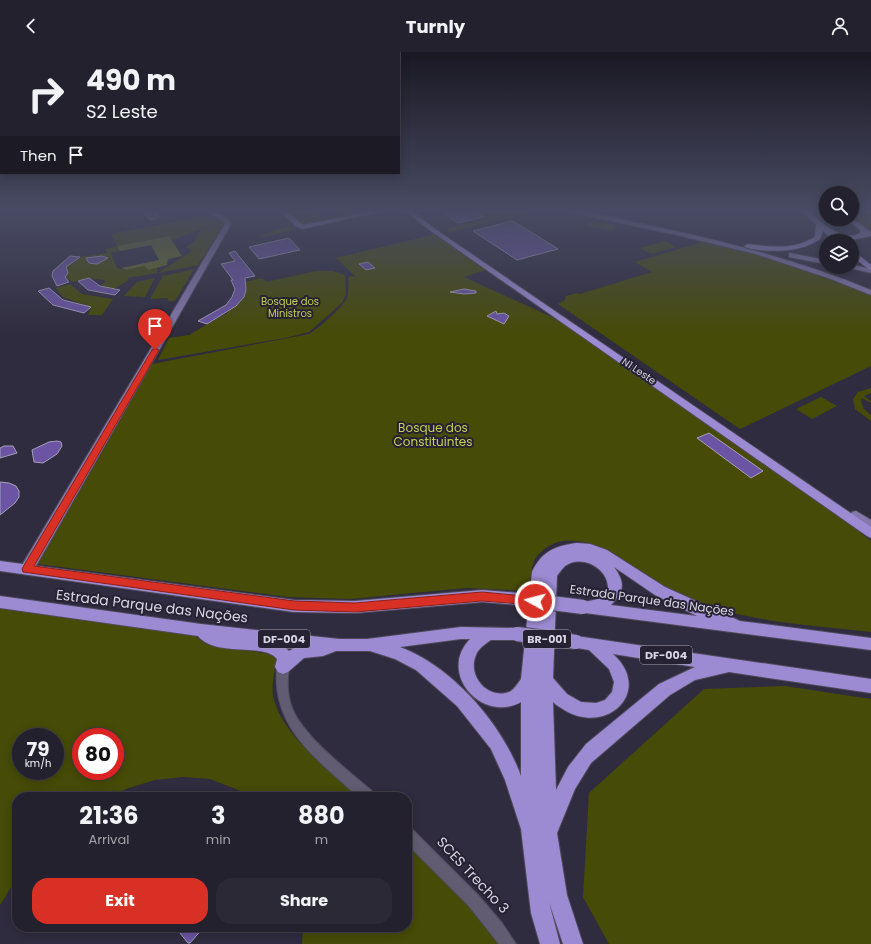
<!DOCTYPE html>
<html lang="en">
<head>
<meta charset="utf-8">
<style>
	body { margin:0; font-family:Poppins,sans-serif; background:#2c2937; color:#f1f3f6; height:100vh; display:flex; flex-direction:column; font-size:15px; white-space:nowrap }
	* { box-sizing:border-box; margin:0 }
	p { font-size:13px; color:#a3a3aa }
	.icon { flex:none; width:22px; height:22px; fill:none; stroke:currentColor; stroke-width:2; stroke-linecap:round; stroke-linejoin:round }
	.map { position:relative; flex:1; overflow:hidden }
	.side { position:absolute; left:12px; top:740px; width:400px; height:140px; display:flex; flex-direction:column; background:#24212f; border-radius:16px; box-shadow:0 2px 10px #0003,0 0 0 1px #413e4b }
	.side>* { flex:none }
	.banner { position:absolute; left:0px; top:0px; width:400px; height:122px; box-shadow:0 2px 10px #0003,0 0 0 1px #413e4b; background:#24212f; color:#f1f3f6; overflow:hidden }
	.tools { position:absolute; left:819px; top:134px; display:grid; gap:8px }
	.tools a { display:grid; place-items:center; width:40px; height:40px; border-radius:50%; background:#24212f; box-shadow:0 2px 10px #0003,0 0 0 1px #413e4b; font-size:20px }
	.speed { position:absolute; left:12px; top:676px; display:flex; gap:8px; font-size:20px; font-weight:700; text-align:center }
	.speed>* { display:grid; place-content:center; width:52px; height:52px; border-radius:50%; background:#24212f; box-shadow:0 2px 10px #0003,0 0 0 1px #413e4b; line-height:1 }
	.speed small { font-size:10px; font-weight:400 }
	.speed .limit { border:6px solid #d22; background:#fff; color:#111 }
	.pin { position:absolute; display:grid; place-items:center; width:34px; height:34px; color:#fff; margin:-41px -17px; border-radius:50% 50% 50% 0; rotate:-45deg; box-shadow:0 0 4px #0007 }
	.pin .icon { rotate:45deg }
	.me { position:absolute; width:44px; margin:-22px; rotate:277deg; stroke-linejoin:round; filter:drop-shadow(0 0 3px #0008) }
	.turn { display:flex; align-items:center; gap:14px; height:84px; padding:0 20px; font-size:18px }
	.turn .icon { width:52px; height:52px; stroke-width:2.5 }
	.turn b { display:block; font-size:28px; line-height:34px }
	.then { display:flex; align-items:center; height:38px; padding:0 20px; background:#0003; gap:8px; font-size:15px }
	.eta { display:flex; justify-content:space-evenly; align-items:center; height:68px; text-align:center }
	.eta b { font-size:24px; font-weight:700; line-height:28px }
	.cta { display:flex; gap:8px; margin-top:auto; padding:8px 20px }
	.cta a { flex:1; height:46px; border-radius:16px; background:#d93025; color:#fff; font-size:16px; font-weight:700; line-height:46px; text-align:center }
	.cta a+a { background:#2c2937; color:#f1f3f6 }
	header { display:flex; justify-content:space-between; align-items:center; height:52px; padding:0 20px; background:#24212f; font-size:18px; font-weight:700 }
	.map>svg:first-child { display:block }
	.green { fill:#464b07; fill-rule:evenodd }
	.water { fill:#666d20 }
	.building { fill:#6b54a4; stroke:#a6a1b8 }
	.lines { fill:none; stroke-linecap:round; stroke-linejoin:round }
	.minor-casing { stroke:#4e4a5a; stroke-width:2 }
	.major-casing { stroke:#4e4a5a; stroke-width:2 }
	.highway-casing { stroke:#4e4a5a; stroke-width:2 }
	.minor { fill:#615c71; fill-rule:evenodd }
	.major { fill:#8478ab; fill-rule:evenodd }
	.highway { fill:#9c8bd2; fill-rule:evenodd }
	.highway-bridge-casing { stroke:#4e4a5a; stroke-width:16; stroke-linecap:butt }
	.highway-bridge { stroke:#9c8bd2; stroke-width:14 }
	.route { fill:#d93025; stroke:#8d1f18 }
	.labels { text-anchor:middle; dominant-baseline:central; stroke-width:4; stroke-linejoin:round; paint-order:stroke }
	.far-park-label { font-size:10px; fill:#c6d24e; stroke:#262234 }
	.far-street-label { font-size:10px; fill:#d8d6e2; stroke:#262234 }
	.shield { fill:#262234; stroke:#a3a0ae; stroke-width:1 }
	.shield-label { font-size:11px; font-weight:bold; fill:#d8d6e2 }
	.park-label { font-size:12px; fill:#c6d24e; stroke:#262234 }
	.street-label { font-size:12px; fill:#d8d6e2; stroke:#262234 }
	.near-street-label { font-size:14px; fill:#d8d6e2; stroke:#262234 }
</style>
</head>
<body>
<header><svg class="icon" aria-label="back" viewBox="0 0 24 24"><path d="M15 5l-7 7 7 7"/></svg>Turnly<svg class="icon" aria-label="person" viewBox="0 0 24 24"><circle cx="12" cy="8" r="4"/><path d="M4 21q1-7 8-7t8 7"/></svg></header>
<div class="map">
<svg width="871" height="892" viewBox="0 0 871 892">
	<rect width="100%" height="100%" fill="#302c3f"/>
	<g class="green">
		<path d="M288,158H312L325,169L304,173Z"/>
		<path d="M357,158H376L327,168L323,165Z"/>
		<path d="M473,158H542L450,180L445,177L486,167Z"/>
		<path d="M852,158H871V179L852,164Z"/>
		<path d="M209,163L225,170L198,213L158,221L192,199L186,195L194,190L200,179L217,171L172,188L169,184L117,194L120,199L111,201L117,216L127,218L144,214L149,218L157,216V221L127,226L129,228L114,237L106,236L101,233L105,230V228L87,226L73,230L65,225L68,221L66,215L80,205L107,201L105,197L117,194L111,182Z"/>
		<path d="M592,168L616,174L611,179L586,173Z"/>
		<path d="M289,174L294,178L260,186L266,181Z"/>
		<path d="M436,182L486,218L464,225L565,271L835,461L871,489V580C802,572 731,570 668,537C631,518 607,485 563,489C552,490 539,499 534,509C530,517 531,530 530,539L466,536L350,547L288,545L38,512L152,312L309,282C319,276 342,256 347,246C349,240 348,231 349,224L356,225L336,206Z"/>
		<path d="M665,189L676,195L652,202L640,196Z"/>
		<path d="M706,189C763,202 818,219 871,244V314L740,377L558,252L565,248L566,244L577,241L580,242L652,220L635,210Z"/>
		<path d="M194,217L175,249H168V246L150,247L163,224Z"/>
		<path d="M316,219H332L345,223L346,242L342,251L309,280L285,286L158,308L169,286L189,283L227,261L244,245L246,238L245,230L262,226L266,230Z"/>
		<path d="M155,226L145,245L124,244L137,230Z"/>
		<path d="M70,232L82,242L113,247L102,263H88L91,255L63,245L56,236Z"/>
		<path d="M871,336V341L864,344L871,349V351L862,346L861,349L863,356L871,363V369L855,357L853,347L858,340Z"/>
		<path d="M821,345L837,354L812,367L796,357Z"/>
		<path d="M0,556L192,582L206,592L276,603C276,616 271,632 273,644C280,681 330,719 357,745H251L246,741L210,727L183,725L155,728L126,737L111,745H17V826L0,853ZM21,685H55V719H21ZM81,685H115V719H81Z"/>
		<path d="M785,634L871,647V892H609L583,845L589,741L704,637Z"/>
		<path d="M407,793C439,824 476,853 499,892H302L303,875H407Z"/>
	</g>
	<path class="water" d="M169,184L182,204L168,207L167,213L149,218L144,214L127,218L121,216L159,208L151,193L120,199L117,194Z"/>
	<g class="building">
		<path d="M143,158H154L159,166L150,168Z"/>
		<path d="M439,158H473L484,165L458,171Z"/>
		<path d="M512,169L531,180L558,197L517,208L473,179Z"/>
		<path d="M289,186L300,198L259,207L249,195Z"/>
		<path d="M235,199L255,224L245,226L246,238L244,245L236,254L207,272L198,269L226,253L232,245L235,237L231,228H233L221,212L235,209L229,201Z"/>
		<path d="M70,204L80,205L66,215L68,221L65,225L69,230L57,234L52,224L53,219Z"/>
		<path d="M102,204L108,206L97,212L89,211L86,206Z"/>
		<path d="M368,210L375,216L366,218L359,212Z"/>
		<path d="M89,226L100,234L120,238L115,243L88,238L78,229Z"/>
		<path d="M49,236L63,248L91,255L84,261L53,253L38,239Z"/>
		<path d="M464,237L476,239V241L464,242L450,240Z"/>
		<path d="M496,259L497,262L504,261L509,264L504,272L487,264Z"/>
		<path d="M709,381L763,419L751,426L697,386Z"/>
		<path d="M57,389L61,390L62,394L57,402L43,411L34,410L32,398L49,390Z"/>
		<path d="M4,394H13L17,401L0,406V396Z"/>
		<path d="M0,430L9,431L16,434L19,439V445L15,451L0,463Z"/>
		<path d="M175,875H204L190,891H188Z"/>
	</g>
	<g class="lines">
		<defs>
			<g id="minor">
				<path d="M283,610L287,611L289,615C287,629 287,645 293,658C304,685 350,720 373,740L375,745H358C318,707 271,677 277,615L279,611Z"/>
				<path d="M407,775L412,777L478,843L502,871L516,892H499L468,853L407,792Z"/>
			</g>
			<g id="major">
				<path d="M204,158C214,158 227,163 231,172L32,521L27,522L22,521L20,517L22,513L225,172L223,169Z"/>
				<path d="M560,158C589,158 619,167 647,173C724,189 798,208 871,238V243L831,227L756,202L681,184Z"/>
				<path d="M789,201L826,208V212L789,205Z"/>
				<path d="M852,213L871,217V221L846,215H852Z"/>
				<path d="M856,459L871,468V479L852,466L850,463L852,460Z"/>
			</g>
			<g id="highway">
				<path d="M278,158H285L303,173L377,158H389L302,177L296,174Z"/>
				<path d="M404,158H411L435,177L871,475V486L867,484L431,179Z"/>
				<path d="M800,158H807C819,168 843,192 860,181V178L847,167L852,166L871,180V184L852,188L839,185L843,189H835L823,179L820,187C802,199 781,200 759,198C754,197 748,197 744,194L748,192C771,195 794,198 815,185L816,172Z"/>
				<path d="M852,198L871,213V219L852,204Z"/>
				<path d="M577,491L590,492L607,498L665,535L740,569L871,586V598L585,561L580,559L578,555L580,551L598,547L608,536C608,516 582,502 565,514C562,517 559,521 557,524L553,626L567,642L581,650L596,651L605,648L612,640L614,630L609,617L589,598L571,595L569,590L571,585L576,584L871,627V641L729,620L695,628L670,643L591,711L575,737L557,781L567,843L583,892H563L549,850L560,892H540L531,861L521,777L505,728L491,697L457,654L416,618L395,607L370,599H336L323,604L304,606L288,620L283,622L278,620L275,615L277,607C263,590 216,606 198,584L0,556V544L201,572L339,587H367L461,575L517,576L522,578L524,582L522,586L517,588H491C485,592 478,597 476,603C467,623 487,648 509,640C514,638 518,631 521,627L532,520C542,499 555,494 577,491ZM614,515L655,543L697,564L611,553C625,539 625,530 614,515ZM461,587H470C437,621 482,672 521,650V724C502,672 453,615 400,595ZM282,593L296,595L289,599ZM613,602L695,615L659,632L586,692L568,715L556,738L553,650C557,654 562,656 566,659C609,683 653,638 613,602Z"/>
				<path d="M0,509L294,548L355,549L482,538L520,541L525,543L527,547L525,551L520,553L482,550L355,561L294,560L0,519Z"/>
			</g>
		</defs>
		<use href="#minor" class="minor-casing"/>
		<use href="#major" class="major-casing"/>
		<use href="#highway" class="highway-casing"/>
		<use href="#minor" class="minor"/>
		<use href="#major" class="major"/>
		<use href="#highway" class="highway"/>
		<defs>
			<g id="highway-bridge">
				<path d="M520,547L583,555"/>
				<path d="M517,582L576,590"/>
			</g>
		</defs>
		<use href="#highway-bridge" class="highway-bridge-casing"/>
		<use href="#highway-bridge" class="highway-bridge"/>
	</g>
	<linearGradient id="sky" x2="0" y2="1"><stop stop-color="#1a1823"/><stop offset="0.56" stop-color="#484b63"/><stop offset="1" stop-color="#484b63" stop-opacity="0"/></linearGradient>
	<rect width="871" height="283" fill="url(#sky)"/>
	<path class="route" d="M155,296L159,298L34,514L294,549L355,551L482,540L535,545L539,546L541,549L539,552L535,553L482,549L355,560L294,558L23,520L22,517L23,515L152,298Z"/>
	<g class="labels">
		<g class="far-park-label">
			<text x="290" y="249">Bosque dos<tspan x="290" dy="12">Ministros</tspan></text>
		</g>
		<g class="far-street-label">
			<text transform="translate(639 319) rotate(34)">N1 Leste</text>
		</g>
		<g class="shield">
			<rect x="258" y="578" width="52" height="18" rx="3"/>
			<rect x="523" y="578" width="48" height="18" rx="3"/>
			<rect x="640" y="594" width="52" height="18" rx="3"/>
		</g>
		<g class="shield-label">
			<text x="284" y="587">DF-004</text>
			<text x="547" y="587">BR-001</text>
			<text x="666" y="603">DF-004</text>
		</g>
		<g class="park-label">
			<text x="433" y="375">Bosque dos<tspan x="433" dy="14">Constituintes</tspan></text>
		</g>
		<g class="street-label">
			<text transform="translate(652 548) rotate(8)">Estrada Parque das Nações</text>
		</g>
		<g class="near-street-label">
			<text transform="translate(152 554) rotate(7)">Estrada Parque das Nações</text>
			<text transform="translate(473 823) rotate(47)">SCES Trecho 3</text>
		</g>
	</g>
</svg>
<div class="tools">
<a><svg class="icon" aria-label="search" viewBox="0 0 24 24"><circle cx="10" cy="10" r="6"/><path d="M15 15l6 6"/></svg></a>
<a><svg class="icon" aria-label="layers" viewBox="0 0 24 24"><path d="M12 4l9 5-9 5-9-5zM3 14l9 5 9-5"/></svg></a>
</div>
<div class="speed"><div>79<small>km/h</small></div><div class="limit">80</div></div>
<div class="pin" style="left:155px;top:298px;background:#d93025"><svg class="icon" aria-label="arrive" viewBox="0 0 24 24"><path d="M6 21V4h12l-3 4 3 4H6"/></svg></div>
<svg class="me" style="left:535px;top:549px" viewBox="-20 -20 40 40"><circle r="17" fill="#d93025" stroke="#fff" stroke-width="3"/><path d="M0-11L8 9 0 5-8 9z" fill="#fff"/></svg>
<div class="banner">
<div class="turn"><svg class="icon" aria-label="right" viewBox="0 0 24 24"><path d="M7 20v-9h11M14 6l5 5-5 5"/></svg><div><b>490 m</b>S2 Leste</div></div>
<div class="then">Then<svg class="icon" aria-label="arrive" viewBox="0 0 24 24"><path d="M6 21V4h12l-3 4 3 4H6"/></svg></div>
</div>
<section class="side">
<div class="eta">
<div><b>21:36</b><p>Arrival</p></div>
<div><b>3</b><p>min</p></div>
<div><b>880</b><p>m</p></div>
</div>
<div class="cta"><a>Exit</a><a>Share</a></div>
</section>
</div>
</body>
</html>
